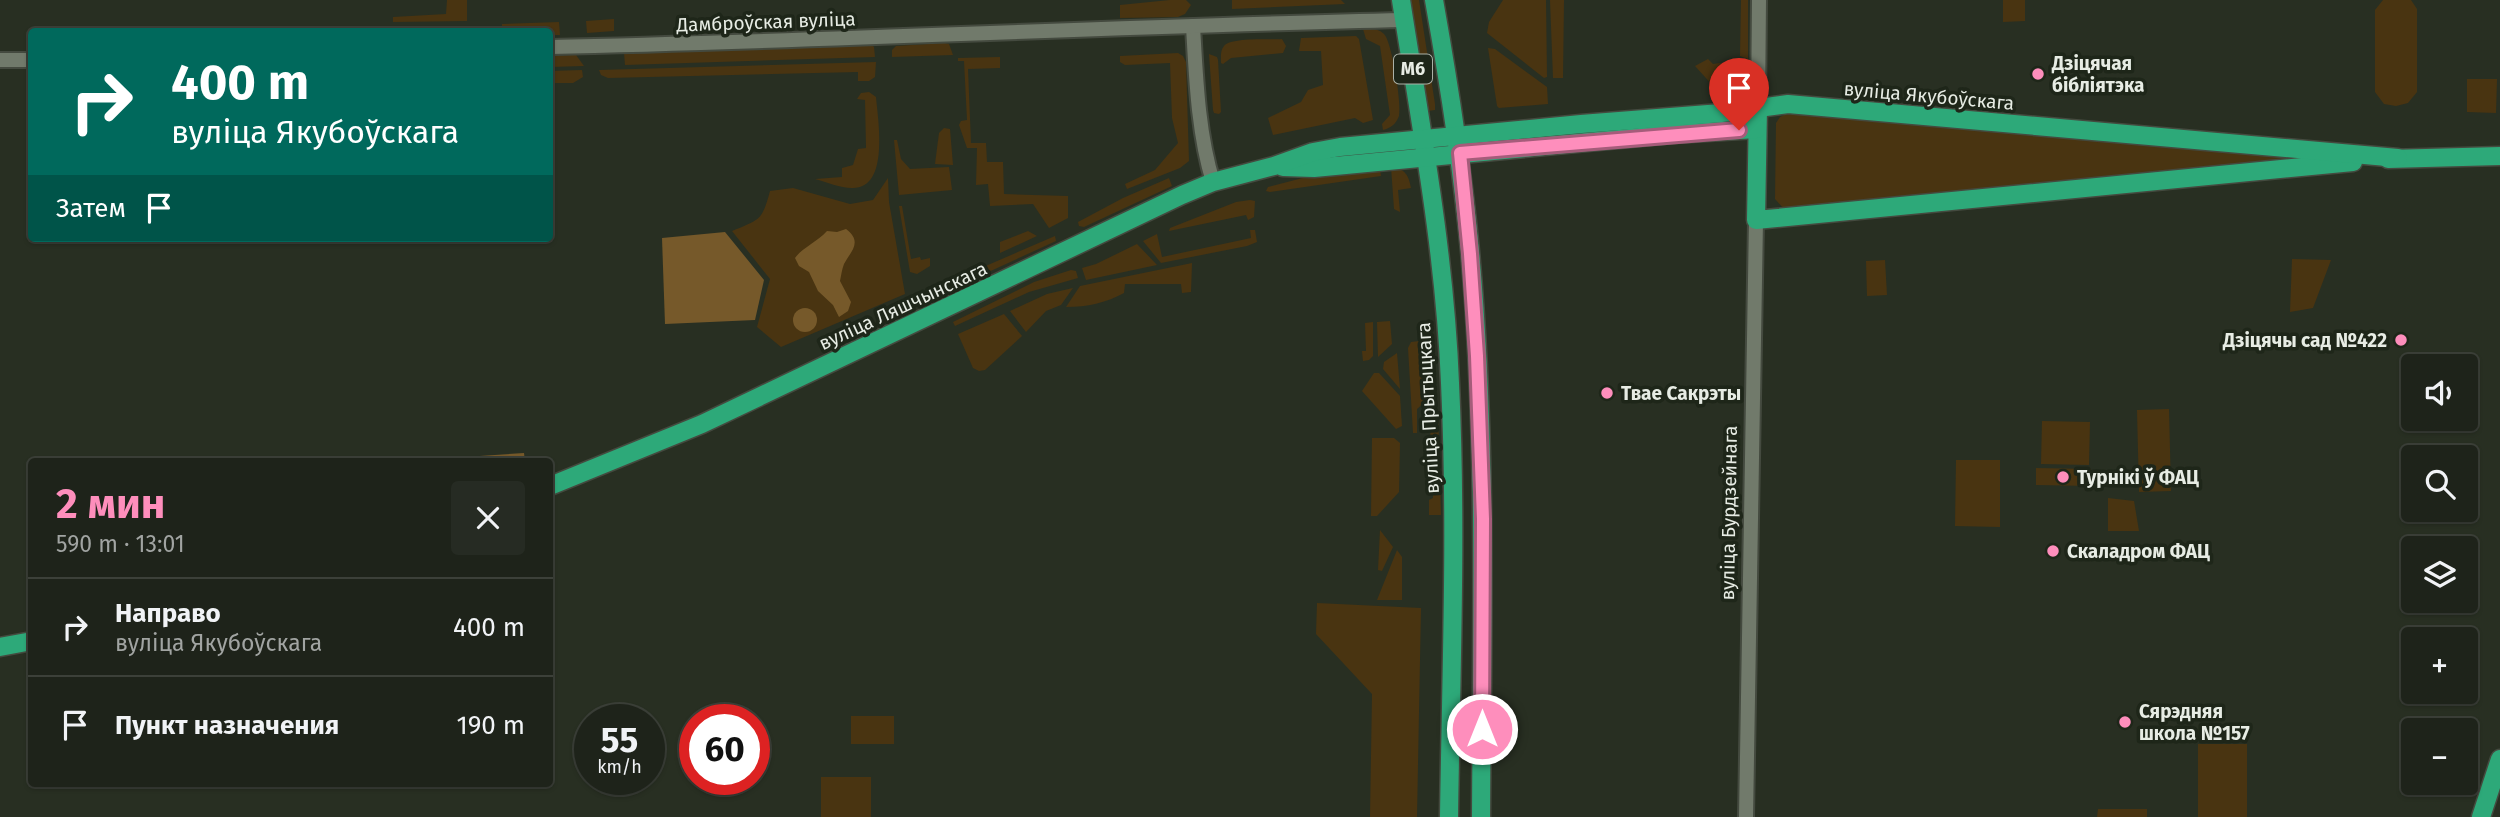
<!DOCTYPE html>
<html lang="ru">
<head>
<meta charset="utf-8">
<style>
	body { margin:0; font-family:"Fira Sans",sans-serif; background:#262b23; color:#f1f3f6; height:100vh; display:flex; flex-direction:column; font-size:26px; white-space:nowrap }
	* { box-sizing:border-box; margin:0 }
	p { font-size:23px; color:#a1a4a2 }
	.icon { flex:none; width:38px; height:38px; fill:none; stroke:currentColor; stroke-width:2; stroke-linecap:round; stroke-linejoin:round }
	.map { position:relative; flex:1; overflow:hidden }
	.details { position:absolute; left:28px; top:458px; width:525px; height:329px; display:flex; flex-direction:column; background:#1e231a; border-radius:7px; box-shadow:0 2px 5px #0004,0 0 0 2px #3c4039 }
	.details>* { flex:none }
	.guide { position:absolute; left:28px; top:28px; width:525px; height:214px; border-radius:7px; box-shadow:0 2px 5px #0004,0 0 0 2px #3c4039; background:#00695c; color:#fff; overflow:hidden }
	.tools { position:absolute; left:2401px; top:354px; display:grid; gap:14px }
	.tools a { display:grid; place-items:center; width:77px; height:77px; border-radius:7px; background:#1e231a; box-shadow:0 2px 5px #0004,0 0 0 2px #3c4039; font-size:35px }
	.speed { position:absolute; left:574px; top:704px; display:flex; gap:14px; font-size:35px; font-weight:700; text-align:center }
	.speed>* { display:grid; place-content:center; width:91px; height:91px; border-radius:50%; background:#1e231a; box-shadow:0 2px 5px #0004,0 0 0 2px #3c4039; line-height:1 }
	.speed small { font-size:18px; font-weight:400 }
	.speed .limit { border:10px solid #d22; background:#fff; color:#111 }
	.pin { position:absolute; display:grid; place-items:center; width:60px; height:60px; color:#fff; margin:-72px -30px; border-radius:50% 50% 50% 0; rotate:-45deg; box-shadow:0 0 7px #0007 }
	.pin .icon { rotate:45deg }
	.me { position:absolute; width:77px; margin:-38px; rotate:0deg; stroke-linejoin:round; filter:drop-shadow(0 0 5px #0008) }
	.turn { display:flex; align-items:center; gap:24px; height:147px; padding:0 28px; font-size:32px }
	.turn .icon { width:91px; height:91px; stroke-width:2.5 }
	.turn b { display:block; font-size:49px; line-height:60px }
	.then { display:flex; align-items:center; height:66px; padding:0 28px; background:#0003; gap:14px; font-size:26px }
	.round { display:grid; place-items:center; flex:none; width:74px; height:74px; border-radius:7px; background:#262b23 }
	.summary { display:flex; align-items:center; justify-content:space-between; height:119px; padding:0 28px }
	h1 { font-size:42px; font-weight:700; line-height:52px; color:#fe8ebc }
	ul { padding:0; list-style:none }
	li { display:flex; align-items:center; gap:21px; height:98px; padding:0 28px; border-top:2px solid #3c4039 }
	li div { flex:1 }
	li b { display:block; font-size:26px }
	li em { font-style:normal }
	.map>svg:first-child { display:block }
	.green { fill:#493411 }
	.forest { fill:#76592a }
	.lines { fill:none; stroke-linecap:round; stroke-linejoin:round }
	.minor-casing { stroke:#444a3f; stroke-width:18 }
	.major-casing { stroke:#444a3f; stroke-width:21 }
	.minor { stroke:#717a6b; stroke-width:14 }
	.major { stroke:#2da979; stroke-width:18 }
	.route-casing { stroke:#a55c7a; stroke-width:18 }
	.route { stroke:#fe8ebc; stroke-width:12 }
	.poi-dot { fill:#fe8ebc; stroke:#1e2619; stroke-width:2.5 }
	.labels { text-anchor:middle; dominant-baseline:central; stroke-width:7; stroke-linejoin:round; paint-order:stroke }
	.shield { fill:#1e2619; stroke:#abb1a7; stroke-width:2 }
	.shield-label { font-size:18px; font-weight:bold; fill:#e7ece4 }
	.street-label { font-size:19px; fill:#e7ece4; stroke:#1e2619 }
	.poi-label { font-size:19px; font-weight:bold; fill:#e7ece4; stroke:#1e2619; text-anchor:start }
</style>
</head>
<body>
<div class="map">
<svg width="2500" height="817" viewBox="0 0 2500 817">
	<rect width="100%" height="100%" fill="#282f22"/>
	<g class="green">
		<path d="M447,0H467V21L393,22V17L446,14Z"/>
		<path d="M1170,0H1186L1191,5L1185,14L1178,17L1120,18V5Z"/>
		<path d="M1232,0H1341L1345,4L1232,9Z"/>
		<path d="M1411,0H1419L1435,104V110L1428,111L1425,101Z"/>
		<path d="M1503,0H1546L1547,77L1544,78L1487,33L1489,22Z"/>
		<path d="M1550,0H1564L1563,78H1553Z"/>
		<path d="M1741,0H1748V59L1740,56Z"/>
		<path d="M2003,0H2025V21L2003,22Z"/>
		<path d="M2383,0H2411L2417,9V92L2408,103L2396,106L2384,104L2375,92V10Z"/>
		<path d="M614,19V31L587,33L586,21Z"/>
		<path d="M559,22L560,35H550V32L502,31V24Z"/>
		<path d="M1363,29C1371,29 1378,28 1384,34C1392,42 1402,105 1399,116C1396,124 1391,128 1383,130L1382,124L1390,115L1380,46L1366,39Z"/>
		<path d="M1356,36L1359,39L1373,120L1363,123L1355,118L1273,135L1268,118L1301,102L1308,90L1323,85L1321,51H1299L1301,38Z"/>
		<path d="M1282,39L1286,46L1283,53L1231,58L1223,64L1221,63C1221,57 1220,51 1224,46C1231,37 1270,40 1282,39Z"/>
		<path d="M944,43L949,44L953,55L892,57V50L896,46Z"/>
		<path d="M872,45L874,47L875,57L625,65L624,53Z"/>
		<path d="M1488,48L1495,49L1547,87L1548,104L1499,108L1497,106Z"/>
		<path d="M1178,53L1183,56L1186,62L1189,161L1180,168L1127,189L1125,184L1155,170L1178,143L1172,118L1170,63L1125,65L1120,62V56Z"/>
		<path d="M1209,54L1217,57L1218,60L1221,112L1219,114L1214,113L1213,110Z"/>
		<path d="M576,55L584,66L550,67V56Z"/>
		<path d="M1000,57V68L968,69L971,143H986L987,162H1003L1004,194L1068,196V218L1049,228L1033,204L990,206L988,184L976,185L977,148H967L959,125L961,121L967,120L964,61H958V58Z"/>
		<path d="M1708,59L1713,64L1720,63L1727,66L1729,63L1734,70V78L1727,87L1715,88L1695,66Z"/>
		<path d="M876,62L875,77L869,81H858V72L608,78L601,75L599,70Z"/>
		<path d="M582,70L583,77L573,83H550V71Z"/>
		<path d="M2467,79H2497L2496,113L2467,112Z"/>
		<path d="M861,93L869,92L876,97C878,120 890,189 852,188C840,188 827,182 815,179L842,177V168L853,165L858,149L866,148L865,100L857,99Z"/>
		<path d="M1786,114L1858,117L2333,157L1784,209L1775,199L1776,123L1780,117Z"/>
		<path d="M944,128L950,129L953,165L935,164L939,133Z"/>
		<path d="M894,140H897L901,159L910,169L949,167L952,190L899,195Z"/>
		<path d="M1391,167C1405,168 1409,176 1411,188L1398,190L1400,212L1394,209Z"/>
		<path d="M1380,169L1381,176L1270,192L1266,191L1268,187L1314,175Z"/>
		<path d="M888,178L889,202L905,294L781,347L757,327L770,279L732,231C760,219 762,221 770,191L793,188L850,204L873,200Z"/>
		<path d="M1169,178L1172,186L1084,227L1079,226L1078,222L1123,198Z"/>
		<path d="M1250,200L1255,201L1254,217L1248,220L1246,215L1169,231L1170,228L1236,202Z"/>
		<path d="M899,206H902L911,259L920,257L921,260L930,258V266L917,274L910,272Z"/>
		<path d="M1250,230H1255L1257,242L1247,246L1161,263L1143,241L1157,234L1162,257L1251,238Z"/>
		<path d="M1028,231L1037,236L1000,253V242Z"/>
		<path d="M1055,236L1056,241L923,302L914,297Z"/>
		<path d="M1137,244L1157,265L1086,280L1082,268L1096,264Z"/>
		<path d="M2292,259L2331,260L2313,308L2290,312Z"/>
		<path d="M1885,260L1887,295L1867,296L1866,261Z"/>
		<path d="M1192,263L1191,292L1182,293L1181,284H1125L1124,293C1105,303 1088,307 1066,307L1080,286Z"/>
		<path d="M1071,270L1076,271L1078,278L1029,292L955,326L953,322L1034,282Z"/>
		<path d="M1073,288L1061,305L1046,311L1026,332L1010,311L1047,294Z"/>
		<path d="M1004,314L1022,336L985,370L979,371L973,368L958,334Z"/>
		<path d="M1390,321L1392,344L1378,357L1377,322Z"/>
		<path d="M1373,322V356L1369,360L1363,361L1362,351H1366L1365,323Z"/>
		<path d="M1428,340L1435,365L1436,392L1417,409V433H1413L1408,348L1411,342Z"/>
		<path d="M1397,353L1400,389L1383,369L1384,362Z"/>
		<path d="M1374,373H1379L1400,396L1402,426L1396,429L1362,391Z"/>
		<path d="M1433,409L1438,412L1441,515H1429V500L1433,498L1430,424L1425,423L1426,415Z"/>
		<path d="M2169,409L2171,491L2139,492L2137,410Z"/>
		<path d="M2042,421L2090,422L2089,465L2041,464Z"/>
		<path d="M1372,438H1394L1400,443L1399,492L1377,516H1371Z"/>
		<path d="M1956,460H2000V527L1955,526Z"/>
		<path d="M2036,468L2091,469V486L2036,485Z"/>
		<path d="M2108,498L2134,501L2139,531H2108Z"/>
		<path d="M1380,530L1393,547L1382,571L1378,570Z"/>
		<path d="M1397,550L1402,557V600H1377Z"/>
		<path d="M1317,603L1421,608L1417,817H1370L1372,694L1316,634Z"/>
		<rect x="851" y="716" width="43" height="28"/>
		<rect x="2198" y="744" width="49" height="73"/>
		<rect x="821" y="777" width="50" height="40"/>
		<path d="M2098,809H2147V817H2097Z"/>
	</g>
	<g class="forest">
		<path d="M846,229C863,242 851,251 844,264C842,269 841,276 840,281L851,302L848,311L839,317L833,305L818,291L809,272L799,266L795,258C802,248 817,242 827,231L837,232Z"/>
		<path d="M725,232L764,280L755,320L665,324L662,238Z"/>
		<circle cx="805" cy="320" r="12"/>
		<path d="M524,453L525,462H388Z"/>
	</g>
	<g class="lines">
		<defs>
			<g id="minor">
				<path d="M1193,26C1196,78 1198,133 1213,182"/>
				<path d="M550,47C834,41 1119,26 1404,20"/>
				<path d="M0,60H32"/>
				<path d="M1758,108L1759,0"/>
				<path d="M1746,817L1756,220"/>
			</g>
			<g id="major">
				<path d="M1401,0C1421,127 1445,254 1450,383C1457,528 1451,672 1449,817"/>
				<path d="M1434,0C1449,84 1462,167 1470,251C1487,439 1482,629 1481,817"/>
				<path d="M1758,108L1756,220L2353,162"/>
				<path d="M2388,159L2500,156"/>
				<path d="M1283,167L1314,168L1672,134L1757,129"/>
				<path d="M550,486L702,424L1182,195L1213,182L1274,166L1313,152L1340,147L1581,124L1721,113L1788,104L2398,158"/>
				<path d="M0,647L32,641"/>
				<path d="M2481,817L2500,759"/>
			</g>
		</defs>
		<use href="#minor" class="minor-casing"/>
		<use href="#major" class="major-casing"/>
		<use href="#minor" class="minor"/>
		<use href="#major" class="major"/>
	</g>
	<g class="lines">
		<defs>
			<path id="route" d="M1482,729L1483,519L1477,356L1470,254L1460,153L1739,130"/>
		</defs>
		<use href="#route" class="route-casing"/>
		<use href="#route" class="route"/>
	</g>
	<g class="poi-dot">
		<circle cx="2038" cy="74" r="7"/>
		<circle cx="2401" cy="340" r="7"/>
		<circle cx="1607" cy="393" r="7"/>
		<circle cx="2063" cy="477" r="7"/>
		<circle cx="2053" cy="551" r="7"/>
		<circle cx="2125" cy="722" r="7"/>
	</g>
	<g class="labels">
		<rect class="shield" x="1394" y="54.5" width="38" height="29" rx="5"/>
		<g class="shield-label">
			<text x="1413" y="69">М6</text>
		</g>
		<g class="street-label">
			<text transform="translate(766 22) rotate(-2)">Дамброўская вуліца</text>
			<text transform="translate(1929 96) rotate(5)">вуліца Якубоўскага</text>
			<text transform="translate(903 306) rotate(-25)">вуліца Ляшчынскага</text>
			<text transform="translate(1428 408) rotate(-93)">вуліца Прытыцкага</text>
			<text transform="translate(1729 513) rotate(-89)">вуліца Бурдзейнага</text>
		</g>
		<g class="poi-label">
			<text x="2052" y="63">Дзіцячая<tspan x="2052" dy="22">бібліятэка</tspan></text>
			<text x="2387" y="340" text-anchor="end">Дзіцячы сад №422</text>
			<text x="1621" y="393">Твае Сакрэты</text>
			<text x="2077" y="477">Турнікі ў ФАЦ</text>
			<text x="2067" y="551">Скаладром ФАЦ</text>
			<text x="2139" y="711">Сярэдняя<tspan x="2139" dy="22">школа №157</tspan></text>
		</g>
	</g>
</svg>
<div class="tools">
<a><svg class="icon" aria-label="sound" viewBox="0 0 24 24"><path d="M4 9h4l5-4v14l-5-4H4zM17 9q2 3 0 6"/></svg></a>
<a><svg class="icon" aria-label="search" viewBox="0 0 24 24"><circle cx="10" cy="10" r="6"/><path d="M15 15l6 6"/></svg></a>
<a><svg class="icon" aria-label="layers" viewBox="0 0 24 24"><path d="M12 4l9 5-9 5-9-5zM3 14l9 5 9-5"/></svg></a>
<a>+</a>
<a>−</a>
</div>
<div class="speed"><div>55<small>km/h</small></div><div class="limit">60</div></div>
<div class="pin" style="left:1739px;top:130px;background:#d93025"><svg class="icon" aria-label="arrive" viewBox="0 0 24 24"><path d="M6 21V4h12l-3 4 3 4H6"/></svg></div>
<svg class="me" style="left:1482px;top:729px" viewBox="-20 -20 40 40"><circle r="17" fill="#fe8ebc" stroke="#fff" stroke-width="3"/><path d="M0-11L8 9 0 5-8 9z" fill="#fff"/></svg>
<div class="guide">
<div class="turn"><svg class="icon" aria-label="right" viewBox="0 0 24 24"><path d="M7 20v-9h11M14 6l5 5-5 5"/></svg><div><b>400 m</b>вуліца Якубоўскага</div></div>
<div class="then">Затем<svg class="icon" aria-label="arrive" viewBox="0 0 24 24"><path d="M6 21V4h12l-3 4 3 4H6"/></svg></div>
</div>
<section class="details">
<div class="summary"><div><h1>2 мин</h1><p>590 m · 13:01</p></div><a class="round"><svg class="icon" aria-label="close" viewBox="0 0 24 24"><path d="M6 6l12 12M18 6L6 18"/></svg></a></div>
<ul>
<li><svg class="icon" aria-label="right" viewBox="0 0 24 24"><path d="M7 20v-9h11M14 6l5 5-5 5"/></svg><div><b>Направо</b><p>вуліца Якубоўскага</p></div><em>400 m</em></li>
<li><svg class="icon" aria-label="arrive" viewBox="0 0 24 24"><path d="M6 21V4h12l-3 4 3 4H6"/></svg><div><b>Пункт назначения</b></div><em>190 m</em></li>
</ul>
</section>
</div>
</body>
</html>
